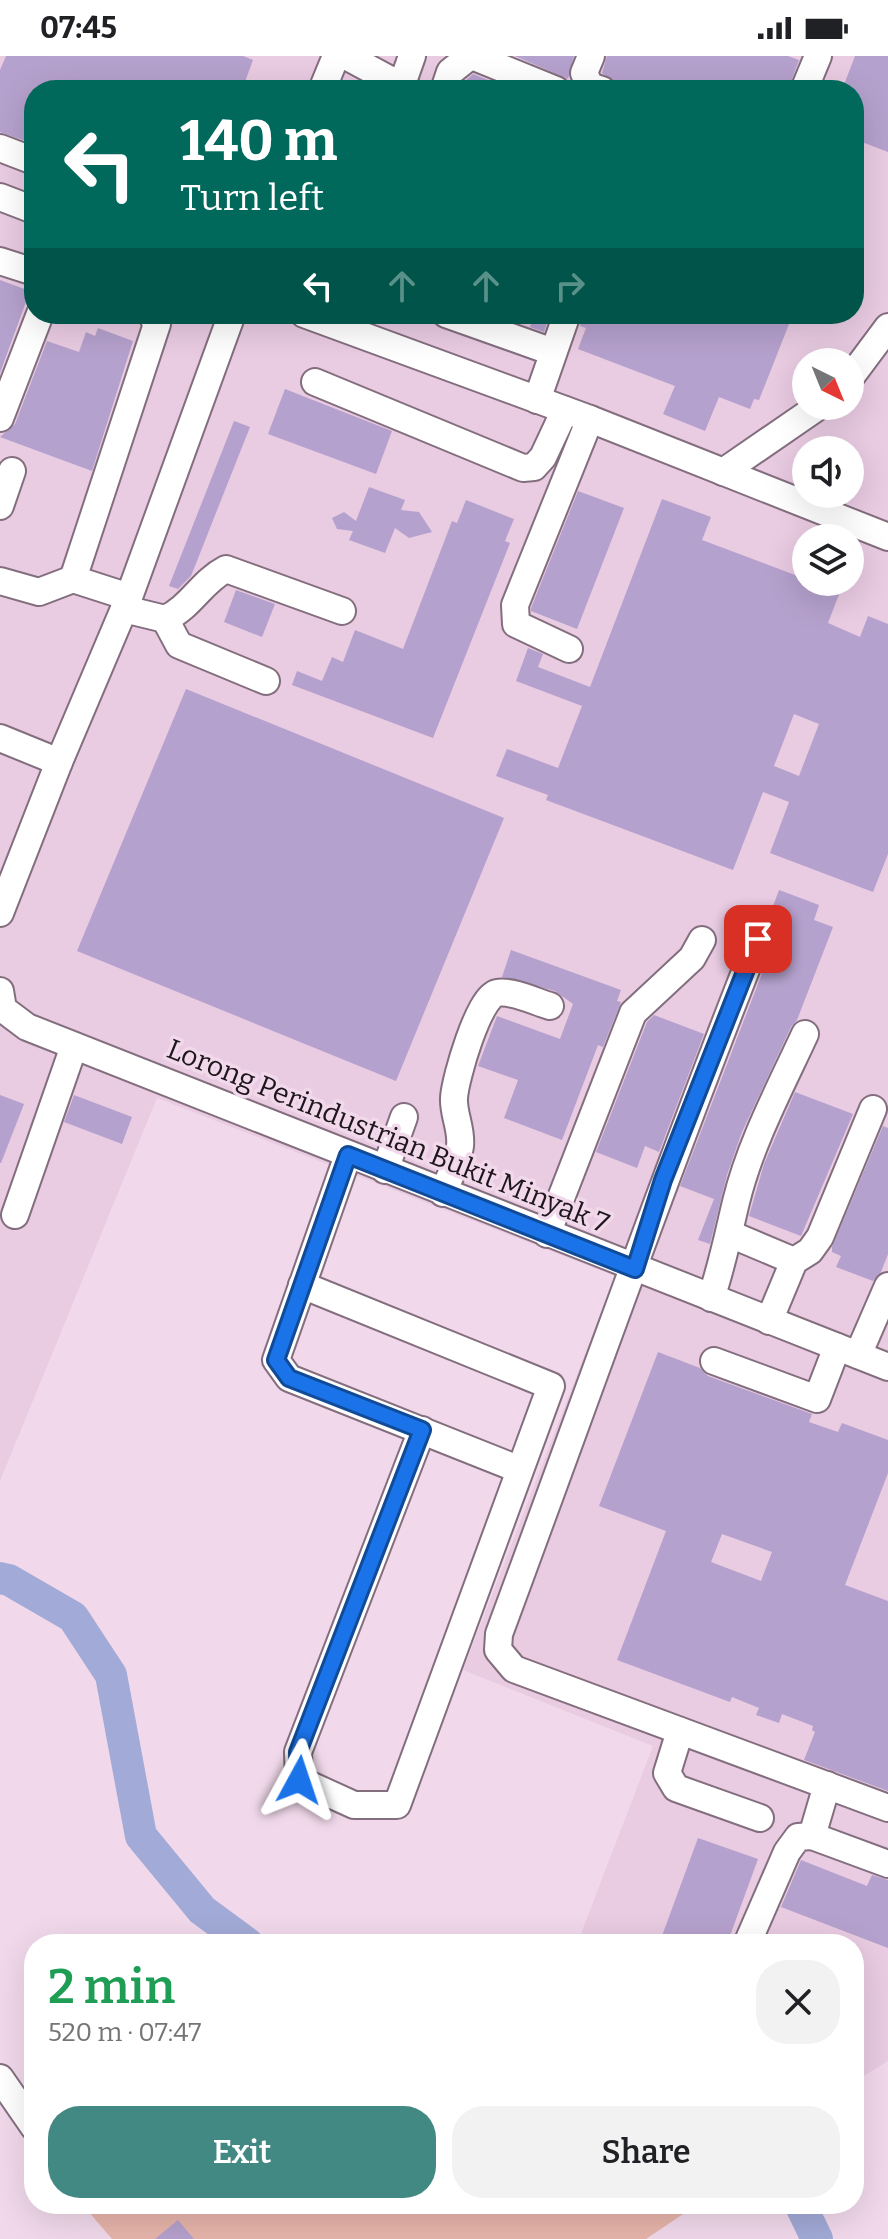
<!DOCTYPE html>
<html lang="en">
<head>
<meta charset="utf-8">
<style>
	body { margin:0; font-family:Bitter,serif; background:#f2f2f2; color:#202124; height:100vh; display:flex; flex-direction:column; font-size:30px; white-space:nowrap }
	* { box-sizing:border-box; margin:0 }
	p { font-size:26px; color:#757577 }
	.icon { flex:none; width:44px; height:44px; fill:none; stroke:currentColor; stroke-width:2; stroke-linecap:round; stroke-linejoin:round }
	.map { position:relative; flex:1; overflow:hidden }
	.sheet { position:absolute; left:24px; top:1878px; width:840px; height:280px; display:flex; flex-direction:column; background:#fff; border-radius:32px; box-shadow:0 8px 32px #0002 }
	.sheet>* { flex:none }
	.banner { position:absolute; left:24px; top:24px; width:840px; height:244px; border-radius:32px; box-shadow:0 8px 32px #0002; background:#00695c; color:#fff; overflow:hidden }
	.needle { width:52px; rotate:137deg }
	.controls { position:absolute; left:792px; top:292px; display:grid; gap:16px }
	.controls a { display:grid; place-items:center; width:72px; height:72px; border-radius:50%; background:#fff; box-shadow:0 8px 32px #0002; font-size:40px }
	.pin { position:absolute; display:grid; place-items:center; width:68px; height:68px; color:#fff; margin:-34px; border-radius:16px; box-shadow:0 4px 12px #0006 }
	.me { position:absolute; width:88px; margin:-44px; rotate:5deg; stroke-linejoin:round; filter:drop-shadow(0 0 6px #0008) }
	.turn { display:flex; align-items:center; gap:28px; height:168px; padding:0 24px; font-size:36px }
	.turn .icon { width:104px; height:104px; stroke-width:2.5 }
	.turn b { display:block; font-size:56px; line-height:68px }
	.lanes { display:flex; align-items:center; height:76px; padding:0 24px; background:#0003; justify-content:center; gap:40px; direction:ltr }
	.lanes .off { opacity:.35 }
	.round { display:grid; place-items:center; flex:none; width:84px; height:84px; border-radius:32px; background:#f2f2f2 }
	.head { display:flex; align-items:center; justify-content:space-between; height:136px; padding:0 24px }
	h1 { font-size:48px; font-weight:600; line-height:60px; color:#1e9e55 }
	.primary-button { display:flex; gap:16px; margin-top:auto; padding:16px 24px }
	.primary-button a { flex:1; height:92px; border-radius:32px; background:#428984; color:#fff; font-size:32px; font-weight:600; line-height:92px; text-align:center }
	.primary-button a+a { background:#f2f2f2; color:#202124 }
	.status { display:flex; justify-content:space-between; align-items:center; height:56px; padding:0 40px; background:#fff; direction:ltr }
	.status svg { height:22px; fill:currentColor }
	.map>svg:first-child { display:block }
	.built { fill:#e9cbe2; fill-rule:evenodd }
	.green { fill:#e7b4aa }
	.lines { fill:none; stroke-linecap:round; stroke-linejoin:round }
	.river { stroke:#a2aad7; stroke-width:32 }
	.building { fill:#b5a1cd; fill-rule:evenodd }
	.minor-casing { stroke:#836e7e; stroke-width:30 }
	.minor { stroke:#fff; stroke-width:26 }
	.route-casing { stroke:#114b97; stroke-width:20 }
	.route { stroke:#1a73e8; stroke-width:14 }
	.labels { text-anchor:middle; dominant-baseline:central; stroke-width:7; stroke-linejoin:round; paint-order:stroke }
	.street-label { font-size:28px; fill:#1e161c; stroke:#f1d9eb }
</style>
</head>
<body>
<div class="status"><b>07:45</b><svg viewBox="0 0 49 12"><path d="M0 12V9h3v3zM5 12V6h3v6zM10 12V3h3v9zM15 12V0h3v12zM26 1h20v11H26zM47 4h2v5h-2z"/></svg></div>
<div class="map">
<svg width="888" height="2183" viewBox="0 0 888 2183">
	<rect width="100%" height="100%" fill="#f1d9eb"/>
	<path class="built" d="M0,0H888V2005L854,2026V1888H577L653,1690L463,1614L615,1220L157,1042L0,1425ZM34,34H854V258H34ZM806,306H850V350H806ZM806,394H850V438H806ZM806,482H850V526H806Z"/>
	<path class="green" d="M82,2148H698L646,2183H112Z"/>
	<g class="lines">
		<g class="river">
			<path d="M0,1522L9,1524L73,1561L111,1619L141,1780L202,1854L248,1888"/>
			<path d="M800,2148L817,2183"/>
		</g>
	</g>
	<g class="building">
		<path d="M6,0H243L253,4L242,34H34V88L0,76V14Z"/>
		<path d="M515,0H574L568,23Z"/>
		<path d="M607,0H788L799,4L788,34H626L602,17Z"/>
		<path d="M855,0H888V96L854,83V34H842Z"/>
		<path d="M473,18L513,34H461L464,26Z"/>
		<path d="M0,224L30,235L0,317Z"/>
		<path d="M535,258H550L544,276L530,271Z"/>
		<path d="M583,258H793L759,344L754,343L750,353L719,341L705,375L663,358L675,330L578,293L586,272L580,270Z"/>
		<path d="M98,272L133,285L92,415L0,381L15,368L47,285L79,296L86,276L95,280Z"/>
		<path d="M285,333L392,375L376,418L268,378Z"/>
		<path d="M234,365L250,371L191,520L178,533L169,530Z"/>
		<path d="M369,431L405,444L401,454L419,456L432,476L409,482L395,472L385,497L349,484L353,475L337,473L332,462L344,456L356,465Z"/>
		<path d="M578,435L624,452L577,573L531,555V552Z"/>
		<path d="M662,443L711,461L702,484L840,536L828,567L860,581L868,560L888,568V798L873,836L770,797L789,746L763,736L733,814L546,744L548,739L496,720L507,693L558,712L582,650L516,625L528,592L543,598L538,611L590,631ZM794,658L819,668L799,720L774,710Z"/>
		<path d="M466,444L514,463L505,485L510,487L433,682L292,629L297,615L322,625L332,601L343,606L355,574L403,593L452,465L457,467Z"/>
		<path d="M236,534L275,548L262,581L224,566Z"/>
		<path d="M186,633L504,762L396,1025L77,895Z"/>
		<path d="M779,834L819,849L814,864L833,871L797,964L791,971L742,1076L727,1119L710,1188L698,1184L714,1143L680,1130L773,889L774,880L766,869Z"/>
		<path d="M511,894L621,934L617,945L621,946L603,991L598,989L562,1084L504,1062L518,1024L478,1010L497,960L560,983L573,948L555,935L502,921Z"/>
		<path d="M654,959L704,978L659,1096L645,1090L637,1112L596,1096L647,966Z"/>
		<path d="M795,1036L853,1058L801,1180L749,1160L764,1108Z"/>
		<path d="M0,1039L24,1048L1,1107H0Z"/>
		<path d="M74,1039L132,1061L122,1088L64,1066Z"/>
		<path d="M883,1070L888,1072V1198L881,1216L873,1225L836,1211L841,1200L832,1196V1191Z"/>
		<path d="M658,1296L700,1312L708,1320L812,1358L809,1366L838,1376L842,1367L888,1384V1417L845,1529L888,1545V1735L804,1704L815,1676L812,1674L813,1670L782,1658L779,1667L756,1659L759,1652L732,1641L730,1646L617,1604L666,1475L599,1450ZM722,1478L772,1496L761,1525L711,1506Z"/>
		<path d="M698,1782L758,1803L727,1888H659Z"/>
		<path d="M801,1804L867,1830L872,1819L888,1824V1892L781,1851Z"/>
		<path d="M178,2164L194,2183H155Z"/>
	</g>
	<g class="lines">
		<defs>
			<g id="minor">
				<path d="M346,0L409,34"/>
				<path d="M472,0L556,34"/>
				<path d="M591,0L584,17L590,30L602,34"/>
				<path d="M322,34L336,0"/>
				<path d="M400,34L412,0"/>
				<path d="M444,34L450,16L470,0"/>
				<path d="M804,34L818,0"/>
				<path d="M0,92L34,105"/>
				<path d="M0,141L34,154"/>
				<path d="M0,205L34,216"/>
				<path d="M304,258L590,363L888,481"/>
				<path d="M446,258L553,296"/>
				<path d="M850,322L888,271"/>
				<path d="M315,326L523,412L534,411L543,401L565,354"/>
				<path d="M537,344L567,258"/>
				<path d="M0,362L40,258"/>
				<path d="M723,416L819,350"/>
				<path d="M0,450L12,415"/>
				<path d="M73,523L157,268L151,258"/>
				<path d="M0,525L39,536L73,523L129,541"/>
				<path d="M124,553L165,563L179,589L266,625"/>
				<path d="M165,563C191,551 201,526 226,513L342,555"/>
				<path d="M569,593L516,568L515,549L590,363"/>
				<path d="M0,682L59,706"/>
				<path d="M0,857L59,706L129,541L232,258"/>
				<path d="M758,883C667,1113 585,1346 499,1578L498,1594L514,1613L888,1752"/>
				<path d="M0,935L3,953L27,971L888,1311"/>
				<path d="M348,1099L276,1304L289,1322L518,1413"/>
				<path d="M385,1114L404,1061"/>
				<path d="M443,1137C449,1122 458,1106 460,1090C462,1073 453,1058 454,1042C455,1023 479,940 497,937C512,934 536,946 550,950"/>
				<path d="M15,1159L74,990"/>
				<path d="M547,1178L633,957L692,902L702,884"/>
				<path d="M730,1178L794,1205"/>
				<path d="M302,1229L551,1330L397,1749H354L299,1724L298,1696L422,1374"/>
				<path d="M711,1242C722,1210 728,1179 736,1146C750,1088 780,1032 805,978"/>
				<path d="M769,1265L794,1205L810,1195L820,1181L873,1053"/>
				<path d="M858,1299L888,1230"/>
				<path d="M714,1305L817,1343L837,1291"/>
				<path d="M680,1675L667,1717L676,1732L760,1762"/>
				<path d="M812,1780L888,1808"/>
				<path d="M747,1888L787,1796L798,1781L812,1780L827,1729"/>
				<path d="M0,2022L34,2071"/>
			</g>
		</defs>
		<use href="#minor" class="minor-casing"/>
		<use href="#minor" class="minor"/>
	</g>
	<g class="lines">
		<defs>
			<path id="route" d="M299,1724L298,1696L422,1374L289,1322L276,1304L348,1099L635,1213L663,1124L758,883"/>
		</defs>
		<use href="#route" class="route-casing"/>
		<use href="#route" class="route"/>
	</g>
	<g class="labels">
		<g class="street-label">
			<text transform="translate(388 1080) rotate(22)">Lorong Perindustrian Bukit Minyak 7</text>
		</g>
	</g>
</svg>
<div class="controls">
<a><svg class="needle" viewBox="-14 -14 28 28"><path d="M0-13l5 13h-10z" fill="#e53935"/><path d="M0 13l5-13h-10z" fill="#757577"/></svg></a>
<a><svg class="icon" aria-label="sound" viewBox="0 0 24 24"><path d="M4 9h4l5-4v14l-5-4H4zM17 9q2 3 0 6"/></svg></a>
<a><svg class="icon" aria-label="layers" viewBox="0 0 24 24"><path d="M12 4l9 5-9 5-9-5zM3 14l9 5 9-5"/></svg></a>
</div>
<div class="pin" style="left:758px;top:883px;background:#d93025"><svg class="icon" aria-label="arrive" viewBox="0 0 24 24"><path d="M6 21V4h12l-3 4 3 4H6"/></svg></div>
<svg class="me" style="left:299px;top:1724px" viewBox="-20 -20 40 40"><path d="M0-17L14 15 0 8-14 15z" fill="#1a73e8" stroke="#fff" stroke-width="4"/></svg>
<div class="banner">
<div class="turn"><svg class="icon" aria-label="left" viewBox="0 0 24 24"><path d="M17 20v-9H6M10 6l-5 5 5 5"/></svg><div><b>140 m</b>Turn left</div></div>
<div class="lanes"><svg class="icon" aria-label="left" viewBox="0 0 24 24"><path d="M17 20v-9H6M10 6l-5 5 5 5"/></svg><svg class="icon off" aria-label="ahead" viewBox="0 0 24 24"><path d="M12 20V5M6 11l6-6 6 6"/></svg><svg class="icon off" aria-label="ahead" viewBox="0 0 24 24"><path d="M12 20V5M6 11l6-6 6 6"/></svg><svg class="icon off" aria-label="right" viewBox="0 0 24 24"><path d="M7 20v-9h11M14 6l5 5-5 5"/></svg></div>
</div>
<section class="sheet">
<div class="head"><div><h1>2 min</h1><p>520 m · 07:47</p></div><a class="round"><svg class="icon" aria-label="close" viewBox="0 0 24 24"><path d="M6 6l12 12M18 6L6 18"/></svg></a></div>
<div class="primary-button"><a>Exit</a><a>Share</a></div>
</section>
</div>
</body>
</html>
